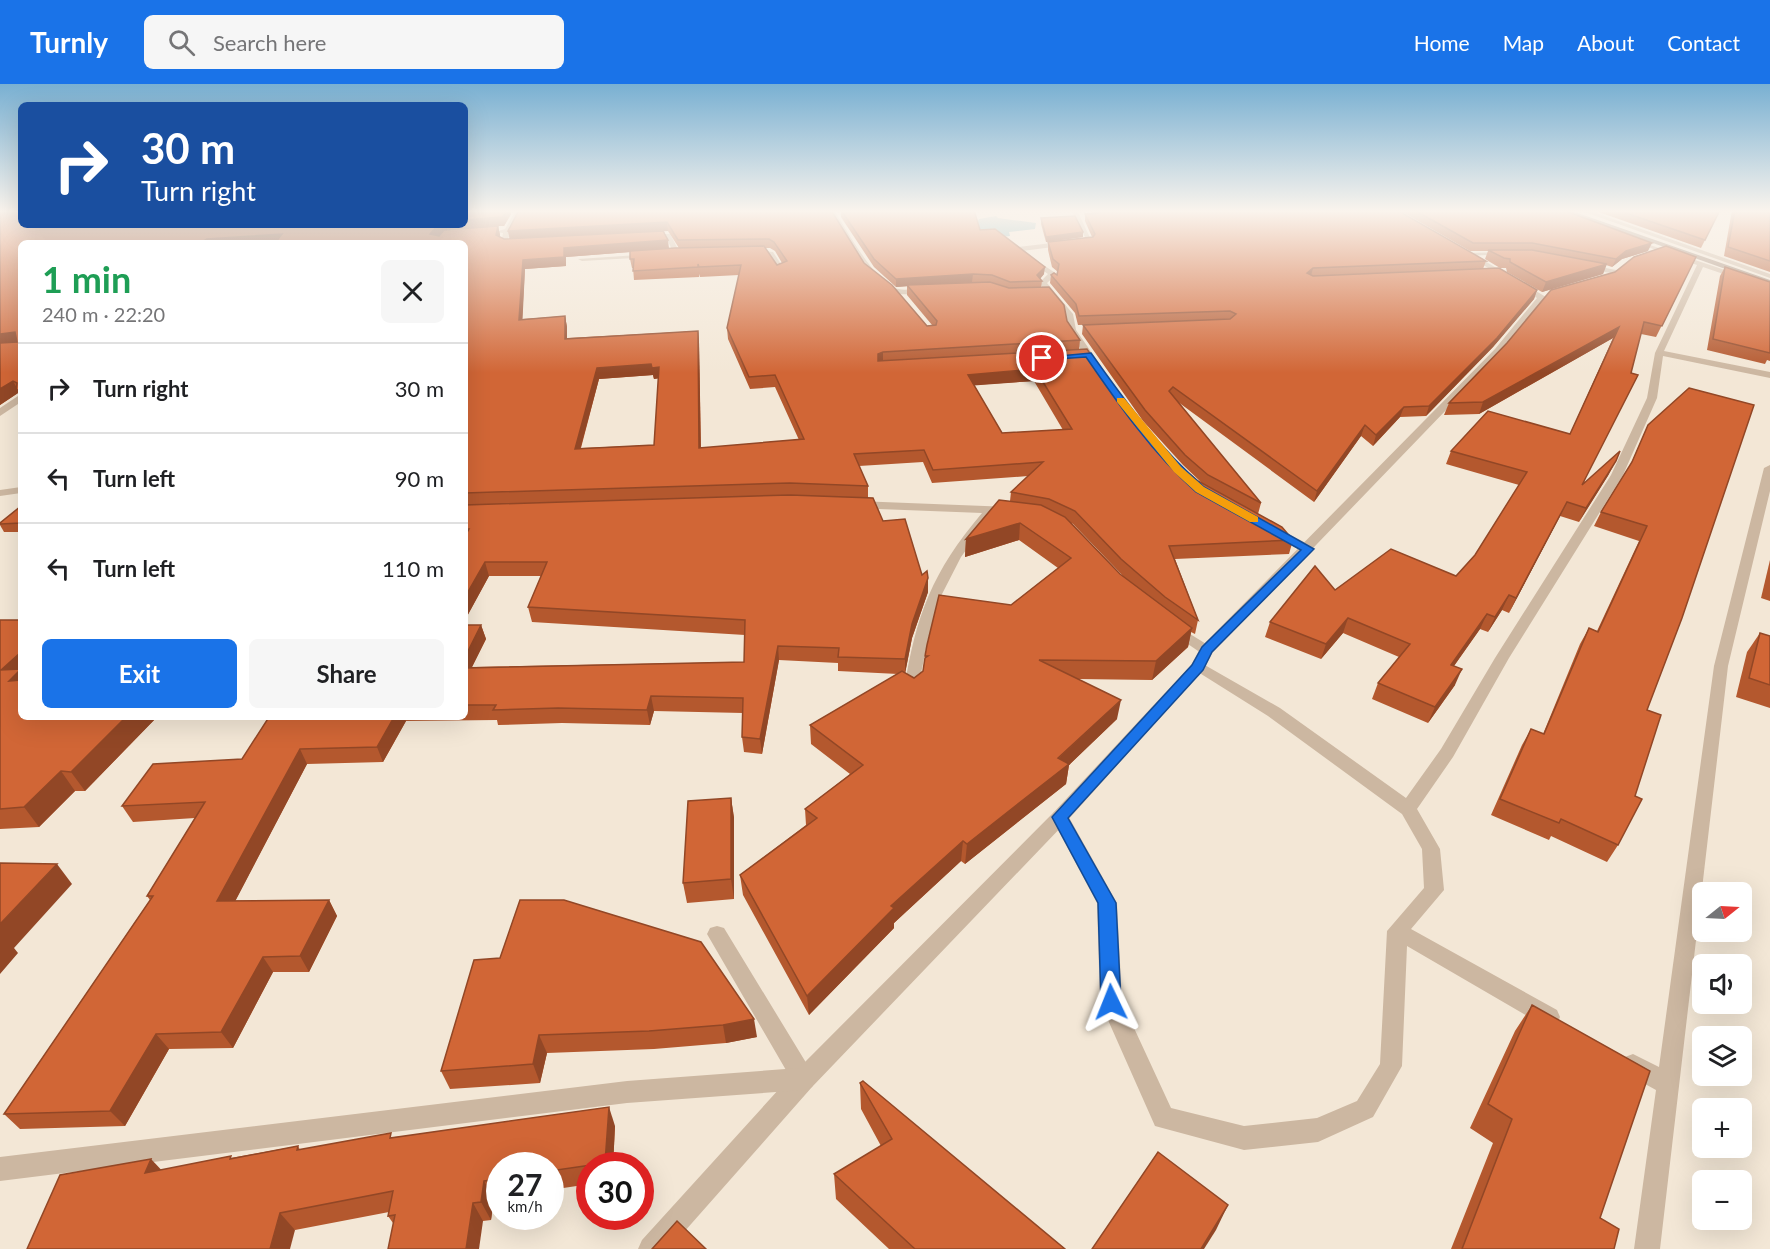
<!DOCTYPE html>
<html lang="en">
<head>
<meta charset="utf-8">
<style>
	body { margin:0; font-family:Lato,sans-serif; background:#f6f6f6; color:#202124; height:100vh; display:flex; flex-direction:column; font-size:22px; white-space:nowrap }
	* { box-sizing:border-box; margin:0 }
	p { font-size:20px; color:#757577 }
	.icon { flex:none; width:33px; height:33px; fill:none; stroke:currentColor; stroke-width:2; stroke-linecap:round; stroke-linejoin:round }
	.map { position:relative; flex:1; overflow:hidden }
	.details { position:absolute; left:18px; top:156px; width:450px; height:480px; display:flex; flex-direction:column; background:#fff; border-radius:9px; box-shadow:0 6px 24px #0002 }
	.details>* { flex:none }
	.top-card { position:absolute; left:18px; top:18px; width:450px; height:126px; border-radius:9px; box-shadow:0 6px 24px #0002; background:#1a4fa0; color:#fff; overflow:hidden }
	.needle { width:39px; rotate:72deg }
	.tools { position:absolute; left:1692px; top:798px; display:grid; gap:12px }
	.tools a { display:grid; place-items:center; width:60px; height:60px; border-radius:9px; background:#fff; box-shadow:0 6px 24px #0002; font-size:30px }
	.speed { position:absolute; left:486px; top:1068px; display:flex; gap:12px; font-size:30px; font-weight:700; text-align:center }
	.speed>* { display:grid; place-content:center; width:78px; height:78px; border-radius:50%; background:#fff; box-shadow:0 6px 24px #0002; line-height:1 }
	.speed small { font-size:15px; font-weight:400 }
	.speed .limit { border:9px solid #d22; background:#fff; color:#111 }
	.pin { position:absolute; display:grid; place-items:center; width:51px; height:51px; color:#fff; margin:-26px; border:3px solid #fff; border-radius:50%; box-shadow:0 2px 6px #0007 }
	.me { position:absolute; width:66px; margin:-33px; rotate:358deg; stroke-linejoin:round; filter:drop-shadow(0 0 4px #0008) }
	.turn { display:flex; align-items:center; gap:21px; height:126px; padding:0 24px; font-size:27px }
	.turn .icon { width:78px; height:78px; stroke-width:2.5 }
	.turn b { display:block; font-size:42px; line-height:51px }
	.round { display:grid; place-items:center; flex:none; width:63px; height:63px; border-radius:9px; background:#f6f6f6 }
	.headline { display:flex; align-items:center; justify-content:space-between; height:102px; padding:0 24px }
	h1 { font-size:36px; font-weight:700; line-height:45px; color:#1e9e55 }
	.primary-button { display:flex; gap:12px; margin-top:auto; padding:12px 24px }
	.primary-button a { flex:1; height:69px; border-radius:9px; background:#1a73e8; color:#fff; font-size:24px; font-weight:700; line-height:69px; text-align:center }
	.primary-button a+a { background:#f6f6f6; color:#202124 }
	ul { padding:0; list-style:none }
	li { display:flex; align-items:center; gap:18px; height:90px; padding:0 24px; border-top:2px solid #e0e0e0 }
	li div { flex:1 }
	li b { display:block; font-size:22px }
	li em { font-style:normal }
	header { display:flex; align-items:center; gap:36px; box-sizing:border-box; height:84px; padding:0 30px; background:#1a73e8; color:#fff }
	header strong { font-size:28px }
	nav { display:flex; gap:33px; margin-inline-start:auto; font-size:21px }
	.search { width:420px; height:54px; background:#f6f6f6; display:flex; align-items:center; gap:15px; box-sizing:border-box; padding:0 21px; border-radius:9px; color:#757577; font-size:22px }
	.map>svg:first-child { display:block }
	.water { fill:#72abb2 }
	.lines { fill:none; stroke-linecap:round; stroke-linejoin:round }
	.minor { fill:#ccb7a1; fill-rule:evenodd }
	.tertiary { fill:#ccb7a1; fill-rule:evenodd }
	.secondary { fill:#9f8672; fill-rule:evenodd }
	.wall { fill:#b4582e; fill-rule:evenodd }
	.shaded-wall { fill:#924726 }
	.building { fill:#d16636; stroke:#924726; stroke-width:1.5; fill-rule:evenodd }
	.route { fill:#1a73e8; stroke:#114b97; stroke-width:1.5 }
	.slow { fill:#f59e0b }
</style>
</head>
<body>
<header>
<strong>Turnly</strong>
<div class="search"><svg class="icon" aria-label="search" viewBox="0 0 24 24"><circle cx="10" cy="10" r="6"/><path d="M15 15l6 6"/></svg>Search here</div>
<nav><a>Home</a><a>Map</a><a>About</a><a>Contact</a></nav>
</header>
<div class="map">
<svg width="1770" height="1165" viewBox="0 0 1770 1165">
	<rect width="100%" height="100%" fill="#f3e7d6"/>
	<path class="water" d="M996,132L998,134L1036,139L1035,145L1009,148L1010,152L990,154L973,145L979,135Z"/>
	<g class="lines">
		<g class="minor">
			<path d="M516,126H522L507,157L522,159L501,160L503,149L495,148L505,145Z"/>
			<path d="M1071,126H1077L1092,158L1022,167L1057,190L1047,199L1073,230L1076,246L1101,282L1096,285L1093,284L1068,246L1065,230L1039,199L1048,190L1015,167L1018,163L1086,155Z"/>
			<path d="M1579,126H1587L1770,190V194Z"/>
			<path d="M831,128H835C847,146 877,202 898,205C907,207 918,204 927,203L930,207C919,209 903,212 892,209C877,204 834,142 831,128Z"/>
			<path d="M645,150H670L679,167L692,170L689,172L674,170L666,153H643Z"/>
			<path d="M1629,154L1770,201V206L1703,183L1664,267L1770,288V294L1663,272L1657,314L1623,391L1509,574L1453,673L1417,725L1440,765L1444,806L1411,845L1557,926L1560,933L1557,940L1549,943L1541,940L1407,862L1402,982L1373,1033L1318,1058L1244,1066L1155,1042L1100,918L1097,819L1051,733L1054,728L1060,726L1066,728L1117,819L1122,918L1171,1024L1244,1042L1317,1034L1357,1017L1380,980L1387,847L1424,804L1422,765L1402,730L1268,632L1190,583L1193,580H1203L1280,624L1406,714L1441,665L1495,574L1611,391L1647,314L1655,269L1697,181L1629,156Z"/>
			<path d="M749,165L773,168L785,186L778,188L769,171L747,168Z"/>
			<path d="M1469,169L1505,168L1508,170L1467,172Z"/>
			<path d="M653,170L651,173L582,177L578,175Z"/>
			<path d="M1585,180L1616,186L1620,188L1616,190L1582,184Z"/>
			<path d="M21,310V318L0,332V324Z"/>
			<path d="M1770,381V407L1728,582L1660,1165H1634L1656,1006L1625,989L1622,981L1625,973L1633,970L1659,983L1714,582L1764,384Z"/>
			<path d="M21,403V409L0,412V406Z"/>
			<path d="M857,417L1010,423L1016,427L1010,431L992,430L961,473L941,512L928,555L917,609H907L904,606C916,531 932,488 982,429L853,424L851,421Z"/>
			<path d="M1276,444L1312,462L1314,465L1308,469L1304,468L1272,451L1270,448Z"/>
			<path d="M1174,540L1211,563L1213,566L1211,569H1201L1169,547L1167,544L1169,541Z"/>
			<path d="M717,842L724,844L816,995L812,1003L669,1165H638L642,1156L790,993L707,850L710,844Z"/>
		</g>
		<path class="tertiary" d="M1467,169H1471L1546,213L1501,269L1213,568L1203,586L1066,738L812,1003L804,1006L627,1019L0,1097V1073L627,997L799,984L1054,728L1191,581L1201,563L1495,265L1537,214L1467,171Z"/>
		<path class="secondary" d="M1561,126H1569L1770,196V201Z"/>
	</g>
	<g class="wall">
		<path d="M0,126L21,141H465V126H510L511,130L504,142H498L500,151L499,153L504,155H510L508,147L831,126L864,179L927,242L932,241L907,211V202L896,203L874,183L841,133V126L980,146L1044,190L1040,195L1042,197L1041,204L1067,237L1080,256L1079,266L1133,332L1174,376L1198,397L1203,400L1183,381L1143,337L1082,250L1083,241L1171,238L1078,241L1075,229L1050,199L1051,191H1057L1058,188L1052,183L1048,166V158L1092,153L1085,137V130L1092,129L1089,126H1397L1486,177L1483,185L1537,206L1534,215L1493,263L1426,332L1400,333L1373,362L1361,352L1314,418L1178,318L1261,419L1258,430L1293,456L1289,470L1175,475L1198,536L1195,550L1191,548L1188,563L1152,596L1078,595L1117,635L1069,681L1066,700L965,780L961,777L894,839V844L809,931L743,811L740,791L806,741L805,725L850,690L811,660L810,641L898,590L838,587V579L779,576L762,670L744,668L742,653L743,629L654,627L650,641L562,639L498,641L497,636L406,637L383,678L307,680L235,817L329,816L337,832L309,888H273L233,964L169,965L125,1042L20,1045L4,1030L150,816L147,812L195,734L133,738L122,722L242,675L269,633H465V541H481L486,555L472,583L744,578L745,551L532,538L528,523L541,492H489L465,536V159H21L18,309L0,321ZM664,147H668L679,164L669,165ZM765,164H770L775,167L782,179L777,181ZM630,168V175L632,184H633L634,196L699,193V190L700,193L739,191L727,244L728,255L750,305L775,303L799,356L701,364L699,258L698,247L567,254V243L565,232L522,235L525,185L566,182V173ZM653,291L654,295L659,294L654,361L581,364L599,295ZM1034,297L1063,346L1002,349L974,301ZM923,378L932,399L1028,392L1011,408L1010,417L966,455L965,473L1019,456L1058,484L1011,521L927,561L923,587L914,594L905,589L912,554L928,508L868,414V402L859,382ZM1071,439L1073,440L1125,494L1120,490Z"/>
		<path d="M1399,126H1563L1648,167L1622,175L1612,183L1606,181L1603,190L1542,208L1507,188L1506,184H1500L1485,175L1488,167H1470Z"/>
		<path d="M1593,126H1720L1701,164Z"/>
		<path d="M1732,126H1770V188L1724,172Z"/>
		<path d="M1041,134L1083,148V153L1046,158L1041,140Z"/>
		<path d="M1696,173L1656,253L1641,250L1583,401L1609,390L1579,438L1560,432L1509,529L1502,526L1488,548L1480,545L1454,582L1455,601L1428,639L1372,615L1378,599L1399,573L1343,549L1321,575L1265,553L1270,538L1335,506L1456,492L1475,471L1519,401L1446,380L1451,367L1570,350L1613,254L1479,330L1444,331L1449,319Z"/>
		<path d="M1725,183L1770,198V277L1767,276L1765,280L1707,266L1720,192Z"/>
		<path d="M1648,341L1647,626L1618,761L1607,778L1551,752L1549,756L1491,731L1522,661L1531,645L1543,650L1580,560L1589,544L1597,547L1639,457L1594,442L1601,428L1629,384Z"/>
		<path d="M21,422V448H4L0,441V439Z"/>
		<path d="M1770,476V517L1761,514Z"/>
		<path d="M0,536L21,633H157L85,707H75L39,743L0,745Z"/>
		<path d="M1760,549L1770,552V624L1736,613L1747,568Z"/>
		<path d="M731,714L734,734V815L687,819L683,799Z"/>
		<path d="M520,816L757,953L726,959L654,965L547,969L540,999L450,1005L441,987L500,874Z"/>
		<path d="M1532,921L1600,1134L1614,1165H1451L1493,1059L1470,1044L1515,947Z"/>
		<path d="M860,999L1065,1165H889L836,1115L834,1090L881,1062L861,1025Z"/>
		<path d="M615,1042L613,1082H590V1100L550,1106V1082H500V1114L494,1115L491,1136L483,1137L393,1139L388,1132L389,1128L295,1146L162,1086L298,1062L300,1066L394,1053Z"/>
	</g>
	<g class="shaded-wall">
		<path d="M507,126H510L511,130L504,142H498L500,151L498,160L496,151L498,142L443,147L433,159L430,150L438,141H465V136Z"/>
		<path d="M604,126H648L605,132Z"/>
		<path d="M667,138L668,147L510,156L508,147Z"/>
		<path d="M1083,148V153L1046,158V153Z"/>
		<path d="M282,150L277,159H200L207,155Z"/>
		<path d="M668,156L669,165L566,173V182L525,185L522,246L519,236L523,176L564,164Z"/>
		<path d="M1652,159L1648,167L1622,175L1612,183L1616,175L1626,167Z"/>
		<path d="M1607,180L1603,190L1542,208L1546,198Z"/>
		<path d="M1045,183L1044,190L1038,197L1037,191Z"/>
		<path d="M1313,184L1311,192L1307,189Z"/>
		<path d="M973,190L972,198L896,203V195Z"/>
		<path d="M1537,206L1534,215L1493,263L1426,332L1429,322Z"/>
		<path d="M565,232L567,243V265L565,255Z"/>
		<path d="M1619,243L1613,254L1479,330L1483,318Z"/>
		<path d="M698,247L699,258L701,376L699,364Z"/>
		<path d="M15,248L21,259L0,262V250Z"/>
		<path d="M883,268V279L878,281V270Z"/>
		<path d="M651,280L659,283L661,294L654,295L653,291L599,295L577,377L575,365L597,284Z"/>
		<path d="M1035,285L1034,297L967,302L968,291Z"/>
		<path d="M13,297L18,306L21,304V315L18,309L0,321V305Z"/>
		<path d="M1404,323L1400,333L1373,362L1376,351Z"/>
		<path d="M1365,341L1361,352L1314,418L1317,407Z"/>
		<path d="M1616,377L1609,390L1579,438L1586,424Z"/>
		<path d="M1567,418L1560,432L1509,529L1516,514Z"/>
		<path d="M1020,439L1019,456L965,473L966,455Z"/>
		<path d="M485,478L489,492L465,536V513Z"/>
		<path d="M928,494V508L912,554L905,590V575L912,540Z"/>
		<path d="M1509,511L1502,526L1488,548L1495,533Z"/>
		<path d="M1487,530L1480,545L1444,596L1451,581Z"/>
		<path d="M1348,534L1343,549L1321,575L1326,560Z"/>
		<path d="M481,541L486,555L465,597V573Z"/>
		<path d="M1192,544L1188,563L1152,596L1156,577Z"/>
		<path d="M778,562L779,576L762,670L760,655Z"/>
		<path d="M21,568V613L1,586Z"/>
		<path d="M1462,585L1455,601L1428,639L1435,623Z"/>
		<path d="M651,612L654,627L650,641L647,626Z"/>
		<path d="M1121,616L1117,635L1069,681L1066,700L965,780L967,760Z"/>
		<path d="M126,633H157L85,707L71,688Z"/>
		<path d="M394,633H404L406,637L383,678L377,663Z"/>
		<path d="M300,665L307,680L227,833L217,817Z"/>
		<path d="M61,687L75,707L39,743L24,723Z"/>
		<path d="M731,714L734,734V815L731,795Z"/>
		<path d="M963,757L961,777L894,839V844L809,931L807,912L891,822Z"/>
		<path d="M57,780L72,800L14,864L18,869L0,890V840Z"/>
		<path d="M329,816L337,832L309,888L300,872Z"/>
		<path d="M263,873L273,888L233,964L221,948Z"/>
		<path d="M754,935L757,953L726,959L723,941Z"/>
		<path d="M156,950L169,965L125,1042L110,1027Z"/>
		<path d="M539,951L547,969L540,999L533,980Z"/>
		<path d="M609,1023L615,1042L613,1082H606L605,1079Z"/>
		<path d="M151,1075L168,1093L145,1089Z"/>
		<path d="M484,1097L494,1115L491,1136L481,1118Z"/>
		<path d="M473,1119L483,1137L479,1165H466Z"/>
		<path d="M1228,1121L1216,1146L1204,1165H1201Z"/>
		<path d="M280,1129L295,1146L290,1165H270Z"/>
	</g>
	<g class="building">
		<path d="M2,126H21V141H438L430,150L439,152L444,146L498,142L496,151L504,155L663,147L668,156L564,164V173L523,176L519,236L565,232V255L698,247L699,364L804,355L775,291L749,293L727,244L741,181L699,183L698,180V183L633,187L634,175H630V167L675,164L764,162L777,181L787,177L774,158L769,155L678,156L667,138L508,147L519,126H606L609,128L632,126H831L864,179L892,201L927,242L936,241L937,237L907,201L990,198L1009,204L1049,203L1064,221L1067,237L1080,256L883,268L878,270V277L1087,265L1133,332L1174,376L1198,397L1282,443L1293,456L1169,462L1198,536L1165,513L1121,475L1075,427L1049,415L1011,408L1043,378L933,386L924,366L854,370L868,402L790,399L465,409V159H275L282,150L207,155L200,159H21V304L16,307L17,299L13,297L0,305V259L17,258L15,248L0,250V127ZM651,280L652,284L659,283L654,361L575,365L597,284ZM1035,285L1072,345L1002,349L968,291Z"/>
		<path d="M465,126H507L502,133L465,136Z"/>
		<path d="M841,126H974L980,146L995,145L1045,183L1037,191L1042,197L1010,198L992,191L973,190L896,195L874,175Z"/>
		<path d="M1097,126H1397L1486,177L1313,184L1307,189L1313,192L1499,184L1537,206L1497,254L1429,322L1404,323L1376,351L1365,341L1317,407L1173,303L1169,307L1261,419L1208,391L1185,371L1145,326L1083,241L1230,235L1236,230L1230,227L1079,232L1076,220L1051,191L1054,189L1057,191L1059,180L1053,175L1048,158L1093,153L1095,150L1085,130L1100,129Z"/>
		<path d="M1414,126H1563L1652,159L1626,167L1616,175L1532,159H1473Z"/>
		<path d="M1617,126H1720L1705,156Z"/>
		<path d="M1735,126H1770V177L1728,163Z"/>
		<path d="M1075,132L1083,148L1046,153L1041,134Z"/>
		<path d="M1666,162L1696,173L1662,242L1644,238L1631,289L1638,291L1582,401L1620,367L1616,377L1586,424L1567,418L1516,514L1509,511L1495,533L1487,530L1451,581L1462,585L1435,623L1378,599L1410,560L1348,534L1326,560L1270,538L1315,482L1335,506L1391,465L1456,492L1475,471L1527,388L1451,367L1488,327L1570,350L1619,243L1483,318L1449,319L1507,259L1551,206L1615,188L1634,173Z"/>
		<path d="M1488,166H1532L1607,180L1546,198L1510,178V175L1504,174Z"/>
		<path d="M1725,183L1770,198V269L1713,255Z"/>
		<path d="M1689,304L1754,321L1682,534L1647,626L1661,631L1635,712L1642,715L1618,761L1561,735L1559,739L1500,715L1531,645L1544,650L1589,544L1598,548L1647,442L1601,428L1632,378L1648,341Z"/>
		<path d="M790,411L873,414L883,437L905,435L922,491L927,487L928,494L912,540L905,575L838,573L839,564L778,562L760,655L742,653L743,614L651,612L647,626L558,624L493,626L496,621H465V584L744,578L745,536L528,523L547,478H485L465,513V452L469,445H465V421Z"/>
		<path d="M999,416L1041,421L1065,433L1120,490L1192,544L1156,577L1039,576L1121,616L1058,674L1069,680L967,760L963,757L891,822L894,824L807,912L740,791L817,734L805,725L863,681L810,641L902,587L914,594L923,587L925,574L928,572H925L927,561L939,511L1011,521L1071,474L1020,439L966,455Z"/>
		<path d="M21,422V439L0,440V439Z"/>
		<path d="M0,536H21V568L1,586L21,585L9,597L21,596V633H126L71,688L61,687L24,723L0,725Z"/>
		<path d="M465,541H481L465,573Z"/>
		<path d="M1760,549L1770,552V601L1749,594Z"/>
		<path d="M269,633H394L377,663L300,665L217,817L329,816L300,872L263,873L221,948L156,950L110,1027L4,1030L153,812H147L205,718L122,722L153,680L242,675Z"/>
		<path d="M731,714V795L683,799L688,717Z"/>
		<path d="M0,779L57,780L0,840Z"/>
		<path d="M520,816H564L701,858L754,935L723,941L649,947L539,951L533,980L441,987L474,876L500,874Z"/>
		<path d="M1532,921L1650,987L1600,1134L1619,1145L1614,1165H1462L1512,1035L1488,1020Z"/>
		<path d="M863,997L1065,1165H915L834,1090L892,1055L860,999Z"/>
		<path d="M609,1023L605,1079L550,1087V1082H500V1095L484,1097L481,1118L473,1119L466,1165H388L395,1131L388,1132L393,1107L280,1129L270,1165H27L60,1091L151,1075L145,1089L231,1072L230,1075L298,1062L297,1066L391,1049L390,1054Z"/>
		<path d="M1158,1068L1228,1121L1201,1165H1092Z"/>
		<path d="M677,1137L706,1165H652Z"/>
	</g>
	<linearGradient id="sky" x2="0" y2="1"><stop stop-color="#79b0d2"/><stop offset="0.44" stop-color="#faf4ed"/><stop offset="1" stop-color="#faf4ed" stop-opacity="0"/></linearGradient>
	<rect width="1770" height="289" fill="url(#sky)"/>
	<path class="route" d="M1091,269C1125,317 1159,364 1204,403L1314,465L1212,568L1203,586L1068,734L1116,819L1121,918L1118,924L1111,927L1104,924L1101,918L1098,819L1052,733L1192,581L1202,563L1301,466L1196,408C1152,369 1119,321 1086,273L1042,276L1038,274Z"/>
	<path class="slow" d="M1117,314H1124L1181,383L1204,403L1258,433V438H1250L1196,408L1174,388L1117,318Z"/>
</svg>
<div class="tools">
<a><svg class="needle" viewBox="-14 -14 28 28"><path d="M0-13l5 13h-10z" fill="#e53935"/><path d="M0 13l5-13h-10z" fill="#757577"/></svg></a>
<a><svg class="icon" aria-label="sound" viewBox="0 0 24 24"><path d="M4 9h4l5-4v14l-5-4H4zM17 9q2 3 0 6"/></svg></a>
<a><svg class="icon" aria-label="layers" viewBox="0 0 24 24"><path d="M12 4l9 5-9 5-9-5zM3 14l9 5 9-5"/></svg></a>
<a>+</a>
<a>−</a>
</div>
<div class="speed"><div>27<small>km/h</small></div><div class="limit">30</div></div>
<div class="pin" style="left:1042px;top:274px;background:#d93025"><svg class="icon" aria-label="arrive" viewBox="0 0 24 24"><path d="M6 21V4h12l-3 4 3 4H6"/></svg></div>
<svg class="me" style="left:1111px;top:918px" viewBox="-20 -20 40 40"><path d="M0-17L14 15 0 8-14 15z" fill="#1a73e8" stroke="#fff" stroke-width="4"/></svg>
<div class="top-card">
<div class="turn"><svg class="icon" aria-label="right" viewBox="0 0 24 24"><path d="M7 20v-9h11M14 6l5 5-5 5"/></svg><div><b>30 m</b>Turn right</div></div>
</div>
<section class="details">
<div class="headline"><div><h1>1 min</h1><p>240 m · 22:20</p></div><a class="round"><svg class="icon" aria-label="close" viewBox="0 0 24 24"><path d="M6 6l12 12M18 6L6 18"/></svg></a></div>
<ul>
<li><svg class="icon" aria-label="right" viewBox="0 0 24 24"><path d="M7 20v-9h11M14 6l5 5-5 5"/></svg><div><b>Turn right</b></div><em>30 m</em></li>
<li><svg class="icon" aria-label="left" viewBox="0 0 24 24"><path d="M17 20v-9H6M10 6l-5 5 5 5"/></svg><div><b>Turn left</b></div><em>90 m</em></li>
<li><svg class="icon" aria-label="left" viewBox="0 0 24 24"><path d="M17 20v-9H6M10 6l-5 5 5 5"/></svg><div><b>Turn left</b></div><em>110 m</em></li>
</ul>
<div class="primary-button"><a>Exit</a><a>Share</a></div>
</section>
</div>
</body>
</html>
